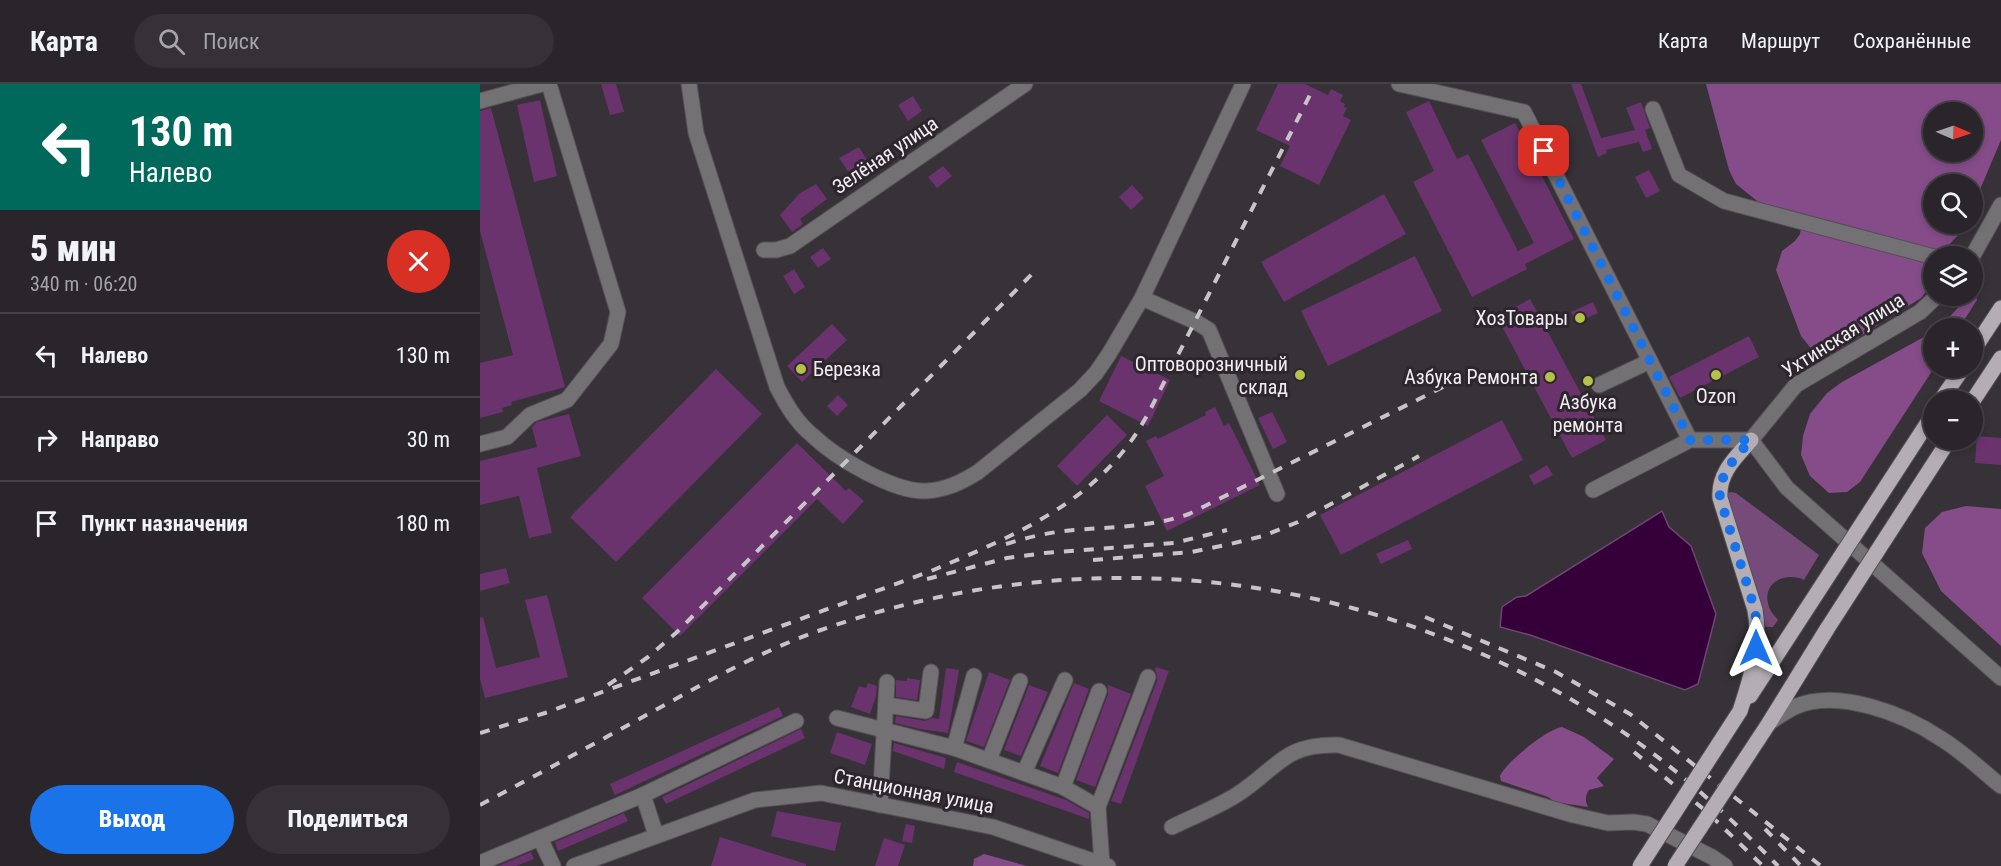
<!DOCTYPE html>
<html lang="ru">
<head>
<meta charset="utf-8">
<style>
	body { margin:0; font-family:"Roboto Condensed",sans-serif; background:#353136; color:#f1f3f6; height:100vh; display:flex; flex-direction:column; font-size:22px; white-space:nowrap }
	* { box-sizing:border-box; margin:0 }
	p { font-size:20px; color:#a5a5a8 }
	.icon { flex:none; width:33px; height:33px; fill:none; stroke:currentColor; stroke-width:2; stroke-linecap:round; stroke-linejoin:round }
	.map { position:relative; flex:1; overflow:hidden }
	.details { display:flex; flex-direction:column; background:#29252a; width:480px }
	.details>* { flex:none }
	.top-card { background:#00695c; color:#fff; overflow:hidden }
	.needle { width:39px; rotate:92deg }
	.tools { position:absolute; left:1443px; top:18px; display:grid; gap:12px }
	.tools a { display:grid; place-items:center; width:60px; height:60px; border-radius:50%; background:#29252a; box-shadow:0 3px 9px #0003,0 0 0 2px #454247; font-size:30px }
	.pin { position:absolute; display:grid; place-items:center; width:51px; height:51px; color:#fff; margin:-26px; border-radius:12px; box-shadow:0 3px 9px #0006 }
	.me { position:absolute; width:66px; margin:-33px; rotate:0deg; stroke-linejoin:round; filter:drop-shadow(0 0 4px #0008) }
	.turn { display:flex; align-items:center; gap:21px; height:126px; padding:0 30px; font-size:27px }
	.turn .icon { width:78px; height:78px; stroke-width:2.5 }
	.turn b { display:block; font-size:42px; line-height:51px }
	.round { display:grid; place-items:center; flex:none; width:63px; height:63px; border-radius:32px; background:#353136 }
	.summary { display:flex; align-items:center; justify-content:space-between; height:102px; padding:0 30px }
	h1 { font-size:36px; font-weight:800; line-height:45px }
	.cta { display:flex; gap:12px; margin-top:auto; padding:12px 30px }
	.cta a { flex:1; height:69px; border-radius:36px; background:#1a73e8; color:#fff; font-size:24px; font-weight:800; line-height:69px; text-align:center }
	.cta a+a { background:#353136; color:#f1f3f6 }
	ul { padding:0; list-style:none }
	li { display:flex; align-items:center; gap:18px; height:84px; padding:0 30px; border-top:2px solid #454247 }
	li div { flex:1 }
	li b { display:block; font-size:22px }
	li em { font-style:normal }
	header { display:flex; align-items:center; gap:36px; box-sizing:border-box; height:84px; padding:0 30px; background:#29252a; border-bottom:2px solid #454247 }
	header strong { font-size:28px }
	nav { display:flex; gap:33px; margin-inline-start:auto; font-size:21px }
	.search { width:420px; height:54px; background:#353136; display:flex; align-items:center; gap:15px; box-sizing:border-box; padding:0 21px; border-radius:33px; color:#a5a5a8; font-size:22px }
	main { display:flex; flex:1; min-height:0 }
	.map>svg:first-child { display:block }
	.green { fill:#764a79 }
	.forest { fill:#854c89; fill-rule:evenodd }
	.water { fill:#35003a; stroke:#6d4771; stroke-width:1.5 }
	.building { fill:#6a336e }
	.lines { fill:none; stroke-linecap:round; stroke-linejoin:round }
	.minor-casing { stroke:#554f56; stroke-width:17 }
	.major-casing { stroke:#554f56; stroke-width:17 }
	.minor { stroke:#747174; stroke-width:15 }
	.major { stroke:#b4aeb4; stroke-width:15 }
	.rail { stroke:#c8c4c8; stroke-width:4; stroke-dasharray:10 10; stroke-linecap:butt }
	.major-bridge-casing { stroke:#554f56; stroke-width:17; stroke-linecap:butt }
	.major-bridge { stroke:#b4aeb4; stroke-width:15 }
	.route { stroke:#1a73e8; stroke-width:10; stroke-dasharray:0 18 }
	.poi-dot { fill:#b5c249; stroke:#2d272d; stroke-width:2 }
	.labels { text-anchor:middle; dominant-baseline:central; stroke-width:6; stroke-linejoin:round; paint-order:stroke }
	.street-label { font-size:20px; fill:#f1edf1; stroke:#2d272d }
	.poi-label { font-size:20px; fill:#f1edf1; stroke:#2d272d; text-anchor:end }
</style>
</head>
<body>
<header>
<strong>Карта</strong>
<div class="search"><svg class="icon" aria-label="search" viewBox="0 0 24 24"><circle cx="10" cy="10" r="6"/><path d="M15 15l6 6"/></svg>Поиск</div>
<nav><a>Карта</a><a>Маршрут</a><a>Сохранённые</a></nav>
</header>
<main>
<section class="details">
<div class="top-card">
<div class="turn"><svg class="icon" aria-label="left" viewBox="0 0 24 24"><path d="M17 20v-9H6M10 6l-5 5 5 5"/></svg><div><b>130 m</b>Налево</div></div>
</div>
<div class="summary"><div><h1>5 мин</h1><p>340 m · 06:20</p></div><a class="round" style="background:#d93025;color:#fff"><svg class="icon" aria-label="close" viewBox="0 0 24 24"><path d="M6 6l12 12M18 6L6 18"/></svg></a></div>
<ul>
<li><svg class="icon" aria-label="left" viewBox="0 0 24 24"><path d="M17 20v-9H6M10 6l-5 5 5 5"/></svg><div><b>Налево</b></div><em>130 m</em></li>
<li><svg class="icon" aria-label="right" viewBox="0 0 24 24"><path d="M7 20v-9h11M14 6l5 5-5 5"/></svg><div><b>Направо</b></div><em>30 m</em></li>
<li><svg class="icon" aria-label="arrive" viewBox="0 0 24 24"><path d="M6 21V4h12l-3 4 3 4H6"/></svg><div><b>Пункт назначения</b></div><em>180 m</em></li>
</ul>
<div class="cta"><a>Выход</a><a>Поделиться</a></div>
</section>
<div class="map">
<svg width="1521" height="782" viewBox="0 0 1521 782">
	<rect width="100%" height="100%" fill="#373138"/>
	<path class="green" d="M1251,408L1256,409L1339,471L1324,496C1307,488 1283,497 1288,519C1289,526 1294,531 1298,536L1293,543H1286L1283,540L1244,415L1247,409Z"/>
	<g class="forest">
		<path d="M1226,0H1521V56L1493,122L1492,100H1454V140H1485L1481,148L1466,164L1459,165L1454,172L1452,200L1441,214L1350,271L1333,267L1321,252L1296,186L1302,167L1315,157L1320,150L1321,144L1292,129L1256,100L1249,86ZM1454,28H1492V68H1454Z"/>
		<path d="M1493,211L1496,212L1497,216L1479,244H1459L1488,213Z"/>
		<path d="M1453,248L1454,284L1380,398L1367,408L1349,409L1330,392L1321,371L1323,352L1330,330L1347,309L1362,298Z"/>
		<path d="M1486,422L1521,425V562L1461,507L1442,469L1445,444L1462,428Z"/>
		<path d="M1082,643L1104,653L1134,675L1117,694L1124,702L1109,706C1105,712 1105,717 1108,723L1075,718L1068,713L1021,697L1020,692C1025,679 1067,645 1082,643Z"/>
		<path d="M504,770L547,782H493L494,775Z"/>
	</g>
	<path class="water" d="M1182,427L1189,443L1211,462L1236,530L1218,600L1205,606L1050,551L1020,543L1022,523L1037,513L1046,512Z"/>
	<g class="building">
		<path d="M121,0H136L144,28L130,31Z"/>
		<path d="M798,0H825L848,11L851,5L863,11L860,17L865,20L864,23L867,24L863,32L871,36L839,101L800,82L810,62L776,46Z"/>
		<path d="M1091,0H1101L1121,54L1155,46L1146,24L1161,18L1170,44L1165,46L1172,65L1163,68L1159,58L1126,66L1127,69L1118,73Z"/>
		<path d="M433,12L442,27L428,37L418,21Z"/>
		<path d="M60,16L77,92L54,98L37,21Z"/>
		<path d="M949,17L977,75L988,70L1038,167L1054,159L1001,56L1035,39L1094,155L1045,180L1047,185L992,213L933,98L954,87L926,28Z"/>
		<path d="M11,24L85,303L31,318L32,321L22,324L23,328L0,334V279L33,271L0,147V27Z"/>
		<path d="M379,63L393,86L375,98L359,74Z"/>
		<path d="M463,82L472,92L457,104L448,93Z"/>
		<path d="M1169,86L1180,107L1166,114L1155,93Z"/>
		<path d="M336,100L347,115L320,135L323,140L312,148L300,131L319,110Z"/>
		<path d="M652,101L664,114L651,126L639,113Z"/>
		<path d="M904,110L926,150L804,218L781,178Z"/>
		<path d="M343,164L351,175L338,184L330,173Z"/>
		<path d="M935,172L962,227L848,282L821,227Z"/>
		<path d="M314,185L325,203L314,210L303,192Z"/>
		<path d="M1050,215L1126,356L1092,374L1017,233Z"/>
		<path d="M1113,218L1118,229L1096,239L1091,228Z"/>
		<path d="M352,240L367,256L322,298L307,282Z"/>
		<path d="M1269,252L1279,273L1200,314L1189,293Z"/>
		<path d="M641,272L690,296L668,342L619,317Z"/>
		<path d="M236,285L282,330L136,478L90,433Z"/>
		<path d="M358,311L368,321L357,332L347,322Z"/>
		<path d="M735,323L744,342L749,339L780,401L687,447L665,402L684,392L666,357L676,352L678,355L726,331L725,328Z"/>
		<path d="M792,328L807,358L793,365L778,334Z"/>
		<path d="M89,330L101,372L57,384L72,449L49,454L39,412L0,421V377L57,363L52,343L57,338Z"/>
		<path d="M627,331L647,351L597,402L577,382Z"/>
		<path d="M1022,336L1043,376L861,471L840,431Z"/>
		<path d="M1497,352L1521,354V381L1495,379Z"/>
		<path d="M317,359L366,407L369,404L384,417L363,440L337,415L200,552L162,514Z"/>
		<path d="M1067,381L1073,391L1054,401L1049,392Z"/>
		<path d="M928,456L932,465L901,480L896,470Z"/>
		<path d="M26,484L30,499L0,507V490Z"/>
		<path d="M67,511L88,593L5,614L0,595V534L3,533L16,584L60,573L45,516Z"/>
		<path d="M676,583L689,587L641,720L631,717L677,597V591L675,586Z"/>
		<path d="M466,584L479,586L468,649L440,645L415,639L416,632L445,637L452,634L459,635Z"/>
		<path d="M509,588L530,596L504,663L486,657Z"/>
		<path d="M427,594L440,596L437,616L416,613V596L427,597Z"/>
		<path d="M388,599L397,602L396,612L390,630L371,623L379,602L386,604Z"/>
		<path d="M594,599L609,605L578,689L560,682Z"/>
		<path d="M549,601L568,608L541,672L524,666Z"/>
		<path d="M628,601L651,610L615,703L596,696L628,610Z"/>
		<path d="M299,623L303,632L135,711L130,700Z"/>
		<path d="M321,645L325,654L186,720L182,713Z"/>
		<path d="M357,648L392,660L385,681L350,669Z"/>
		<path d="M414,659L466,674L464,685L413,667Z"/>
		<path d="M477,678L586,716L609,729V735L474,688Z"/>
		<path d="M297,727L361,739L355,767L291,752Z"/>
		<path d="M144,729L148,737L78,767L75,758Z"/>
		<path d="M426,740L435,742L432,759L422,757Z"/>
		<path d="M240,753L326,780V782H231Z"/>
		<path d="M404,754L425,761L418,782H395Z"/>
		<path d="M51,768L54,775L36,782H18Z"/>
	</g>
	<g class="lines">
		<defs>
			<g id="minor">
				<path d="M209,0L216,49L297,303C306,320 316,338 332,351C356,374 413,408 446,407C466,406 482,398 498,388L600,306L616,289L629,270L662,214L763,0"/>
				<path d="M919,0L1044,28L1210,356"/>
				<path d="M0,17L62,0"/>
				<path d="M1173,25L1199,91L1244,117L1454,173"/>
				<path d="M284,166H296L310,162L545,0"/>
				<path d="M1492,173L1521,121"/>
				<path d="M662,214L716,238L729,246L797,410"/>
				<path d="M1119,301L1170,277"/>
				<path d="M1271,356L1307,404L1521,594"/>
				<path d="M1271,356L1316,301L1440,228L1457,212"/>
				<path d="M0,360L27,353L50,331L87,316L131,260L138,228L69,0"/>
				<path d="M1113,406L1210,356H1271"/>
				<path d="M406,621L446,627L451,588"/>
				<path d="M357,634L474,664L583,703L618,723L622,780"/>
				<path d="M1289,639C1298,633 1307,626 1317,622C1360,605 1424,630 1460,654C1482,667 1501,686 1521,702"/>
				<path d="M474,664L494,592"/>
				<path d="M509,676L540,597"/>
				<path d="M544,689L585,596"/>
				<path d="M583,703L619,607"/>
				<path d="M163,711L176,751"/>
				<path d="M400,721L407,598"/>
				<path d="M618,723L668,593"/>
				<path d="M692,743C714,732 738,723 758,710C798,684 804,659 859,661L1093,731L1128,739L1153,738L1167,740L1232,773L1245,782"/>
				<path d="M60,754L73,782"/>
				<path d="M0,779L163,711L316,637"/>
				<path d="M94,782L275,716L341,709L513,743L628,782"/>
			</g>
			<g id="major">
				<path d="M1492,268L1521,224"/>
				<path d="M1461,316L1483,284"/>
				<path d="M1492,318L1521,274"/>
				<path d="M1270,612L1324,529"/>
				<path d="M1260,627C1271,594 1281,561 1275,526L1240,414C1238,389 1256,373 1271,356"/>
				<path d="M1289,639L1347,545"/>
			</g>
		</defs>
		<use href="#minor" class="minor-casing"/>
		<use href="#major" class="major-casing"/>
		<use href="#minor" class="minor"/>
		<use href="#major" class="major"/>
		<g class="rail">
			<path d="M526,460C548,453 571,448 594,446C633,443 672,443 709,430L991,289"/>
			<path d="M613,476L711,468L746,461L783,452L818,438L939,372"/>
			<path d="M447,495L527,474L565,469L694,459L747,446"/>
			<path d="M945,533L1076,588L1150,630L1341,782"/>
			<path d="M128,601L168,573L197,548L556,186"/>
			<path d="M0,649L65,629L451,487C522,457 601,425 648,361C656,351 662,340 668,330L834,3"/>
			<path d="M1154,668L1227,728L1283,782"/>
			<path d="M0,721C57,691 114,660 170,629C225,599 279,568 338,547C609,451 901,486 1140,646C1197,684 1250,733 1298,782"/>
			<path d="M1285,745L1321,782"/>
		</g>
		<defs>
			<g id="major-bridge">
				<path d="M1324,529L1454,329"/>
				<path d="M1347,545L1469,356"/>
				<path d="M1160,782L1260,627"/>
				<path d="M1195,782L1289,639"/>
			</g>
		</defs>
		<use href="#major-bridge" class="major-bridge-casing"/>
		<use href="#major-bridge" class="major-bridge"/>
	</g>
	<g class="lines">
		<path class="route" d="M1064,67L1210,356H1271C1256,373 1238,390 1240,414L1275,526L1278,551L1276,564"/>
	</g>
	<g class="poi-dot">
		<circle cx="1100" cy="234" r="6"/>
		<circle cx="321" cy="285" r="6"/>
		<circle cx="820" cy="291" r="6"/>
		<circle cx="1236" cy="291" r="6"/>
		<circle cx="1070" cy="293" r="6"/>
		<circle cx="1108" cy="297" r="6"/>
	</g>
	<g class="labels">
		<g class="street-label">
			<text transform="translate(405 71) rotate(-34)">Зелёная улица</text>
			<text transform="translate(1363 251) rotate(-32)">Ухтинская улица</text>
			<text transform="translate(434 707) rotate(11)">Станционная улица</text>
		</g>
		<g class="poi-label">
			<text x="1088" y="234">ХозТовары</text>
			<text x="808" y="280">Оптоворозничный<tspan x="808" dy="23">склад</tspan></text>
			<text x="333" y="285" text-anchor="start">Березка</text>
			<text x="1058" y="293">Азбука Ремонта</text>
			<text x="1236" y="312" text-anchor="middle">Ozon</text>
			<text x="1108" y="318" text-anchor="middle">Азбука<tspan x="1108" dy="23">ремонта</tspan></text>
		</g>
	</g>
</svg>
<div class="tools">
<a><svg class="needle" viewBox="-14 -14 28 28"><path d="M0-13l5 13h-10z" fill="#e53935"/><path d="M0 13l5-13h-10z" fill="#a5a5a8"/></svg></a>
<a><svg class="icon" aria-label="search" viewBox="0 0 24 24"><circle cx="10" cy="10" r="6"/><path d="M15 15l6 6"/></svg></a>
<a><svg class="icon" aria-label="layers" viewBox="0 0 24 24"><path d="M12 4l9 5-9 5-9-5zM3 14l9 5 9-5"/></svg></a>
<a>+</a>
<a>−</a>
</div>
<div class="pin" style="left:1064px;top:67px;background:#d93025"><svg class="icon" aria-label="arrive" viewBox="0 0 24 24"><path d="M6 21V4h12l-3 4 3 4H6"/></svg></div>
<svg class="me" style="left:1276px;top:564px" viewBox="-20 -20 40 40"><path d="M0-17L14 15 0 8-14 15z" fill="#1a73e8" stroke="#fff" stroke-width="4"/></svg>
</div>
</main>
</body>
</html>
